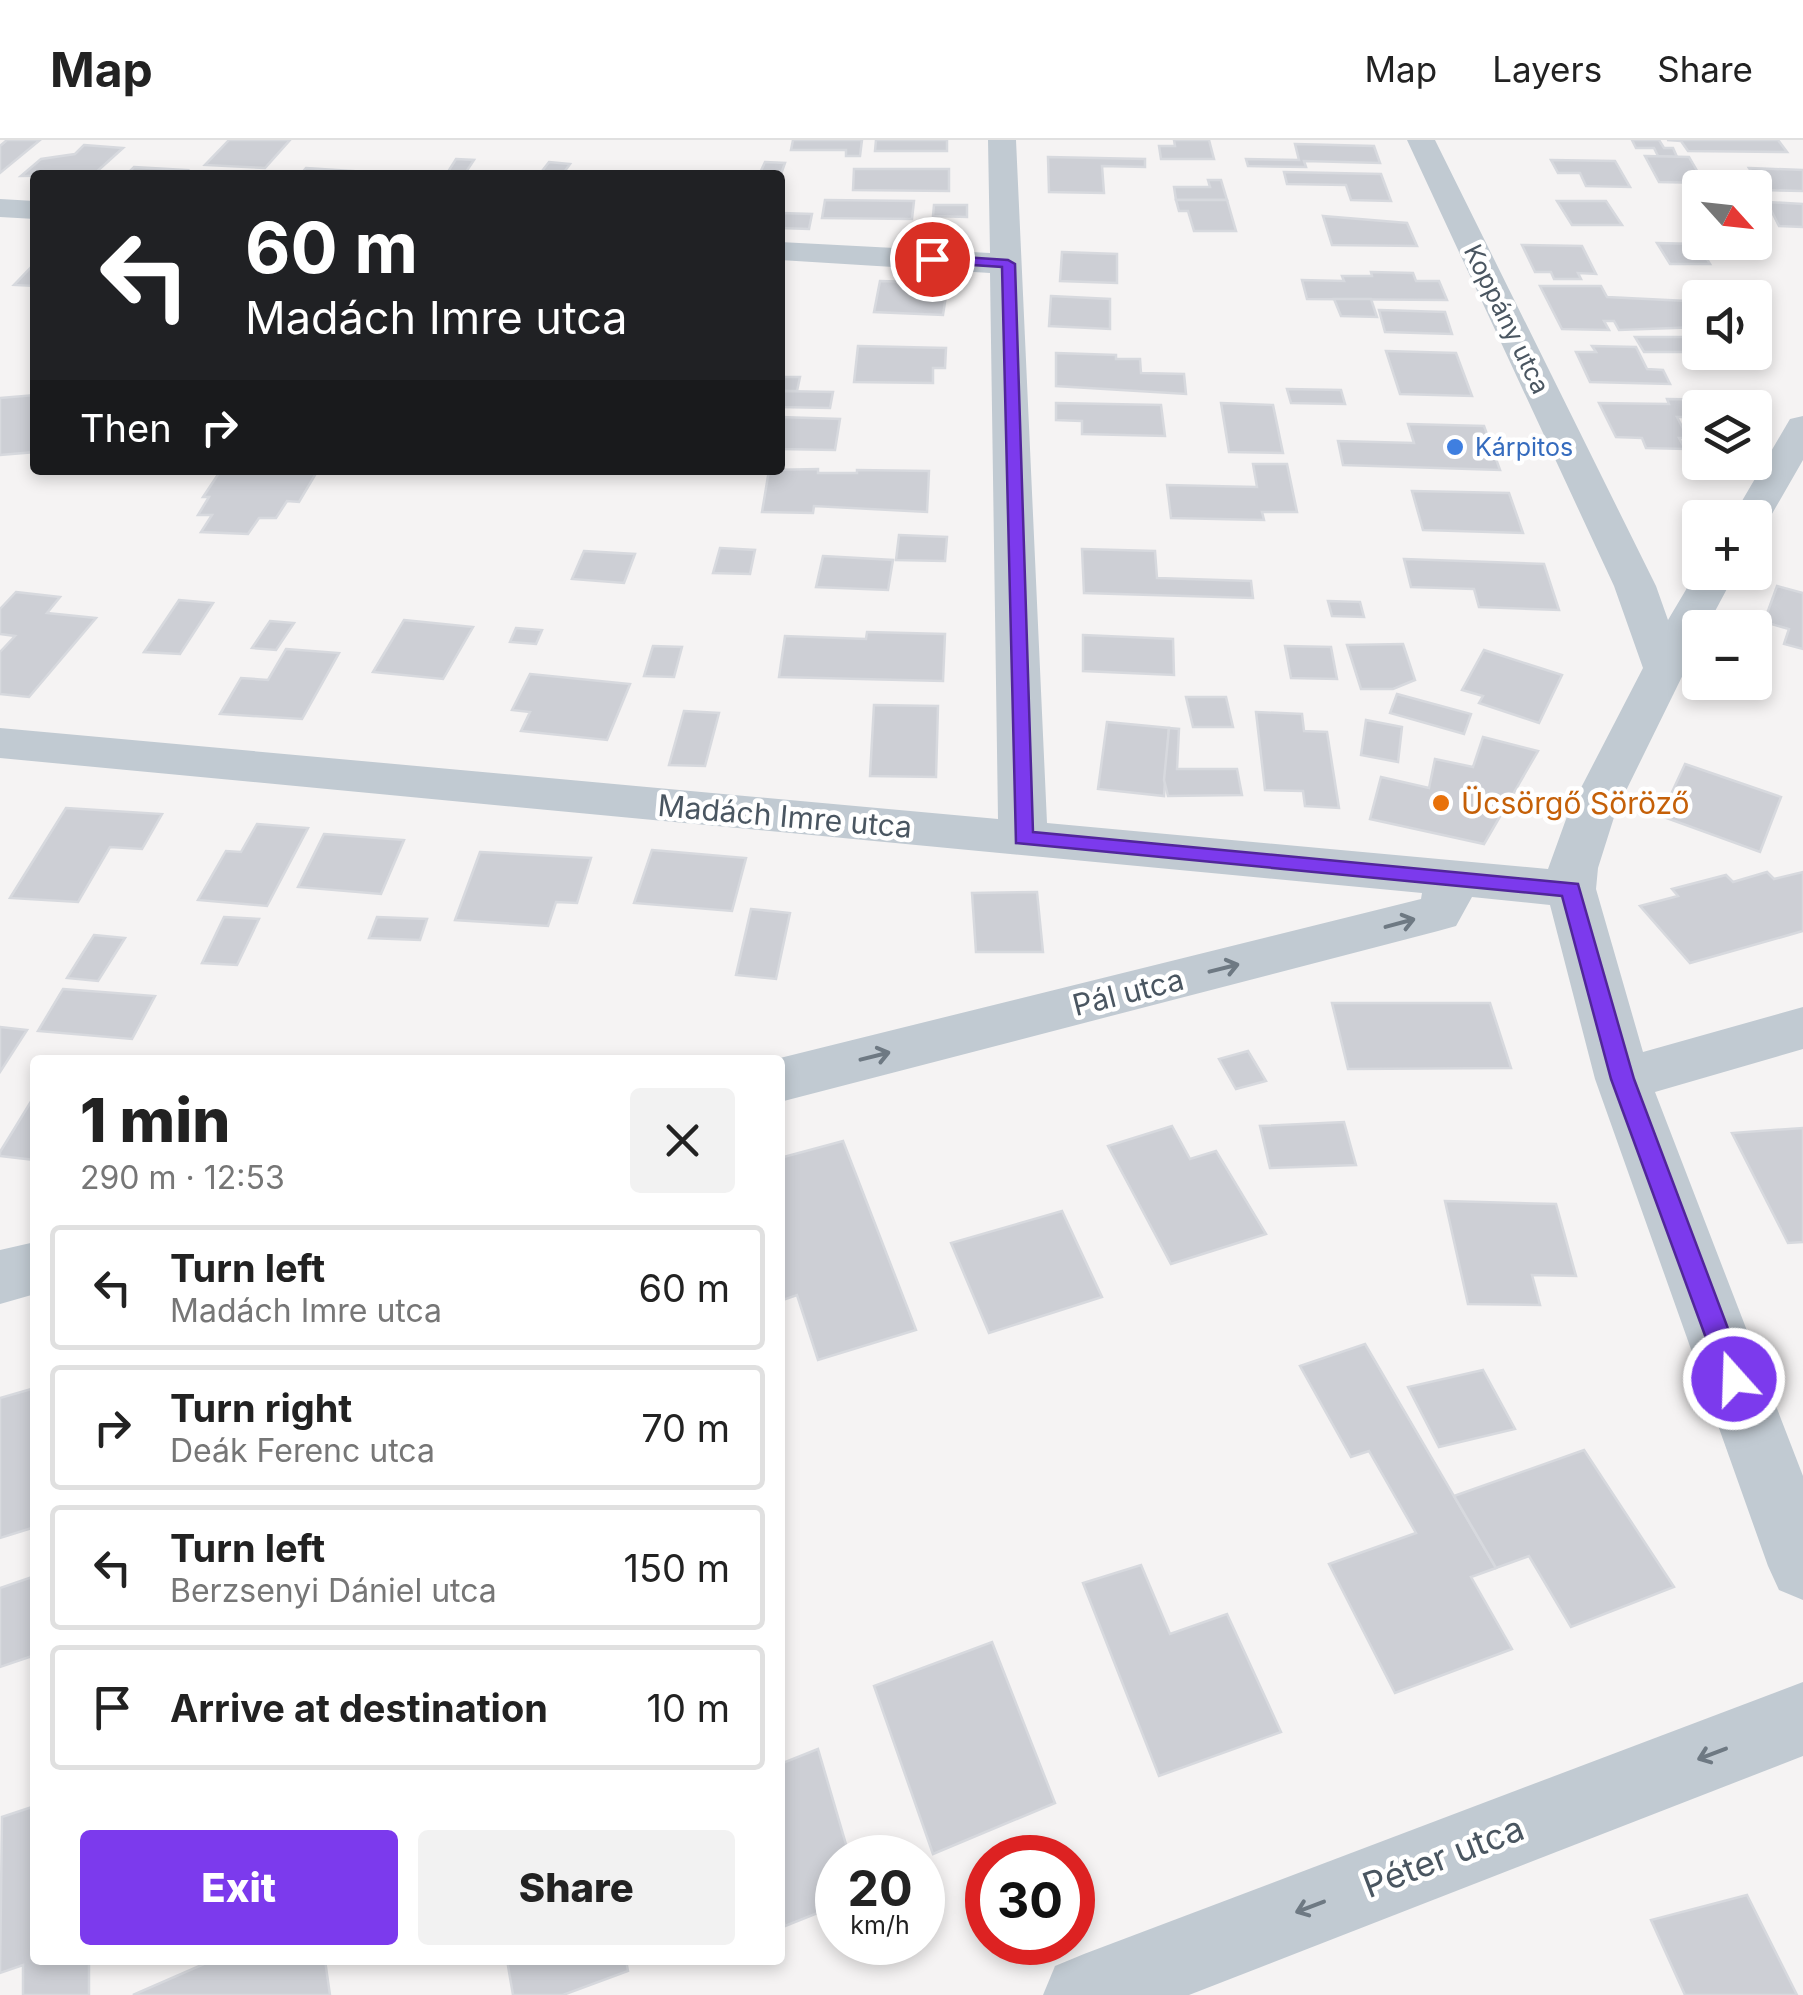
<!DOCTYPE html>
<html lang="en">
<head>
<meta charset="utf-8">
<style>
	body { margin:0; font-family:Inter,sans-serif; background:#f2f2f2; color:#222; height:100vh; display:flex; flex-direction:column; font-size:38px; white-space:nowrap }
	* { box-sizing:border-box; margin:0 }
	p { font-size:32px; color:#767676 }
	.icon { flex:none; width:55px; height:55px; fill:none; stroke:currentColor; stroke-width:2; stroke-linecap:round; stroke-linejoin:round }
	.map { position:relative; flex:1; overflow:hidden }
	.side { position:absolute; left:30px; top:915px; width:755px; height:910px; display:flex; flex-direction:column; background:#fff; border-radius:10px; box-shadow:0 5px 15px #0003 }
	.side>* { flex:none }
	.banner { position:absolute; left:30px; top:30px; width:755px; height:305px; border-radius:10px; box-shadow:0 5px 15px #0003; background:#202124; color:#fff; overflow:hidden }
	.needle { width:65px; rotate:117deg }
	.fabs { position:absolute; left:1682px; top:30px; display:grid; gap:20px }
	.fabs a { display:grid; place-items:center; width:90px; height:90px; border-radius:10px; background:#fff; box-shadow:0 5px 15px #0003; font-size:50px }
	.speed { position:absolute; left:815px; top:1695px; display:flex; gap:20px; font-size:50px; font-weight:700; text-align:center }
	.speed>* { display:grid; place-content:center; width:130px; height:130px; border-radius:50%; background:#fff; box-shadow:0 5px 15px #0003; line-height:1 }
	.speed small { font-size:25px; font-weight:400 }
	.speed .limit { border:15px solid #d22; background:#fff; color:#111 }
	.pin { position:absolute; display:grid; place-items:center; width:85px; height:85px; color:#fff; margin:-42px; border:5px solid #fff; border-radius:50%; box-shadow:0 2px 10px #0007 }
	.me { position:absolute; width:110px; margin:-55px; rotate:340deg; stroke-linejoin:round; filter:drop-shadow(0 0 8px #0008) }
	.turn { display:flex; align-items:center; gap:35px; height:210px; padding:0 50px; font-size:45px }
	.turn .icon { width:130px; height:130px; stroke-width:2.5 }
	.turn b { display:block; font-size:70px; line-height:85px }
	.then { display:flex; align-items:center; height:95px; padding:0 50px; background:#0003; gap:20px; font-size:38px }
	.round { display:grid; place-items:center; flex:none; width:105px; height:105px; border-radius:10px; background:#f2f2f2 }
	.head { display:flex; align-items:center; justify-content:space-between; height:170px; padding:0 50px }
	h1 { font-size:60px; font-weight:800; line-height:75px }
	.button { display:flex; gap:20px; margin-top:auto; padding:20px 50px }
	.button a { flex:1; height:115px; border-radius:10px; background:#7c3aed; color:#fff; font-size:40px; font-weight:800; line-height:115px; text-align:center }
	.button a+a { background:#f2f2f2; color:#222 }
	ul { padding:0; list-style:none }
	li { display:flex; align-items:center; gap:30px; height:125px; margin:0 20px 15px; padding:0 30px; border:5px solid #e0e0e0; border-radius:10px }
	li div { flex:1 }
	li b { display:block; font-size:38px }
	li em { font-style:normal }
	header { display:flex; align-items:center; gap:60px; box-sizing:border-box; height:140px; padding:0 50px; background:#fff; border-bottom:2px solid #e0e0e0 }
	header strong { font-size:48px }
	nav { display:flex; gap:55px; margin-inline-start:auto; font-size:35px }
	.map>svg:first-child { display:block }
	.building { fill:#cdcfd5; stroke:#d7d9de; stroke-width:2.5 }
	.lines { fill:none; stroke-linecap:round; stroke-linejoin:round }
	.minor { fill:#c1cad2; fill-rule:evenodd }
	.oneway { stroke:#6e7983 }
	.route { fill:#7c3aed; stroke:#51269a; stroke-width:2.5 }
	.shop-dot { fill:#3f7fe0; stroke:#fff; stroke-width:4 }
	.food-dot { fill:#e8710a; stroke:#fff; stroke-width:4 }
	.labels { text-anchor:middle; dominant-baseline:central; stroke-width:9; stroke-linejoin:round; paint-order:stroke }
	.far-street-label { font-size:25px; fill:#4a5661; stroke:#fff }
	.far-shop-label { font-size:25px; fill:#366cbe; stroke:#fff; text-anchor:start }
	.food-label { font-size:30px; fill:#c56008; stroke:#fff; text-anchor:start }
	.street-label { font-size:30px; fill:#4a5661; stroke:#fff }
	.near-street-label { font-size:35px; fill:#4a5661; stroke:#fff }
</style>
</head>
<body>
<header>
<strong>Map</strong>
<nav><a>Map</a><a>Layers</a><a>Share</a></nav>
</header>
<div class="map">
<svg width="1803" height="1855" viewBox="0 0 1803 1855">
	<rect width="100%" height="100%" fill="#f5f3f3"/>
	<g class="building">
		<path d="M7,0H40L0,33V6Z"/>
		<path d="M229,0H290L265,28L205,25Z"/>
		<path d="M793,0H862L860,16H846V10H791Z"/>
		<path d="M876,0H947V11H875Z"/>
		<path d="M1174,0H1209L1214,19H1161L1159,6H1175Z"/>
		<path d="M1632,0H1659L1664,8H1673L1677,17L1658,16L1654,8H1636Z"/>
		<path d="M1778,0L1787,12L1688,11L1681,1L1667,0Z"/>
		<path d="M1295,4L1374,6L1380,23L1304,21L1306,27L1248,26L1246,19L1299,20Z"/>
		<path d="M84,5L123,8L93,35L21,36L41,19L75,14Z"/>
		<path d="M1645,16L1689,17L1704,43L1659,42Z"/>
		<path d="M1048,17L1145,19V27L1102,26L1104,53L1049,52Z"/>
		<path d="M456,19L474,20L464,35H446Z"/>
		<path d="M1551,20L1615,21L1630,47L1586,46L1580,33H1558Z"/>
		<path d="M549,22L570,24L562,35H539Z"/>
		<path d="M765,22L785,23L780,37L759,35Z"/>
		<path d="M134,27L187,30L181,35H126Z"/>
		<path d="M306,28L353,31L349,35H300Z"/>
		<path d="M1749,28L1803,30V51L1763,50Z"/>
		<path d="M854,29H949V51L853,50Z"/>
		<path d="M1284,32L1381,34L1391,61L1351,60L1346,45L1287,44Z"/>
		<path d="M1208,40H1221L1227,60H1176L1174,47H1210Z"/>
		<path d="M825,60L914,61L912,79L822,78Z"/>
		<path d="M1176,60H1227L1236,91H1194L1188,71H1179Z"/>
		<path d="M1557,61H1606L1622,85H1572Z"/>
		<path d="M1767,62L1803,64V87L1779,86Z"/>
		<path d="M934,65H967V77L933,76Z"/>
		<path d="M781,73L812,74L809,89L780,88Z"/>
		<path d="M1323,76L1407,83L1417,106L1332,105Z"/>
		<path d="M1657,103L1698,104L1710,124H1670Z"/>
		<path d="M1522,105L1582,106L1596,134L1578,133L1581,139H1554L1551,132H1535Z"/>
		<path d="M1062,112L1117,114V143L1060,141Z"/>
		<path d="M35,123V146L14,145Z"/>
		<path d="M1371,132L1413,133L1416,141H1439L1447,160L1307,159L1302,140L1344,141L1342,136H1372Z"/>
		<path d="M880,141L948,143L943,175L874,172Z"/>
		<path d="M1540,146H1601L1607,157L1687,161L1700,187L1619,190L1614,181H1604L1609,190L1562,189Z"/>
		<path d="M1051,156L1110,159V189L1049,186Z"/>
		<path d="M1334,159H1371L1377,177L1341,176Z"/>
		<path d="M1379,170L1445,172L1452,194L1385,192Z"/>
		<path d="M1635,197H1700V212H1644Z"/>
		<path d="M858,206L946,208L945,228H933V243L854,242Z"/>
		<path d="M1592,206L1636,207L1647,229L1663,230L1670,244L1590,242L1576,212H1596Z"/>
		<path d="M1386,211L1456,213L1472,256L1400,254Z"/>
		<path d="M1056,213L1116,215V219H1140L1141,233L1184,234L1186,254L1056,246Z"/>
		<path d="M780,237H800L797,251H780Z"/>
		<path d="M1287,249L1341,250L1345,264L1291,263Z"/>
		<path d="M780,251L833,252L830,268L780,267Z"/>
		<path d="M35,255V312L0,315V258Z"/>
		<path d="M1667,259L1732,260L1736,268H1700V277H1677L1688,298H1679L1685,309L1646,308L1642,298L1616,297L1599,263L1669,264Z"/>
		<path d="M1056,263L1161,265L1165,296L1082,294V281L1056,280Z"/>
		<path d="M1221,263L1273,265L1283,313L1229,312Z"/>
		<path d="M780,277L840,279L835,310L780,309Z"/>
		<path d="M1408,284L1484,286L1500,330L1343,325L1338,301L1414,303Z"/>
		<path d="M1253,324H1287L1297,372H1262L1264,380L1171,378L1167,345L1257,347Z"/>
		<path d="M818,329V333H857V330L929,331L927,372L814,366L813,373L762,372L769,330Z"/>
		<path d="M221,330H318L299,362L287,361L276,378H259L248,394L201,392L212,375H198L209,357H203Z"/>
		<path d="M1412,351L1509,353L1523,393L1423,390Z"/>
		<path d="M899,395L947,397L945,421L896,420Z"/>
		<path d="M720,408L755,410L750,434L713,433Z"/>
		<path d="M1082,409L1155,411L1157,438L1251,441L1253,458L1084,453Z"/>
		<path d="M584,411L635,414L624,443L572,439Z"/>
		<path d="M823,416L893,420L888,450L816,447Z"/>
		<path d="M1404,419L1544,424L1559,470L1479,467L1474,449L1411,447Z"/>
		<path d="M1777,446L1803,453V509L1784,504L1789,489L1764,482Z"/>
		<path d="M16,452L60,457L47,473L96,478L29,557L0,554V512L15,496L0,494V469Z"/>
		<path d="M179,460L213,463L180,514L144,512Z"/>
		<path d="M1328,461L1360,462L1364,477L1332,476Z"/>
		<path d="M404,480L473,487L443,539L373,532Z"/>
		<path d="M270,481L294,483L276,510L252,508Z"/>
		<path d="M516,488L542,490L536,504L510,502Z"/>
		<path d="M867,492L945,494L943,541L779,537L785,496L866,499Z"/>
		<path d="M1083,495L1173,499L1174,535L1083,531Z"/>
		<path d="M1403,504L1415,540L1393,549H1361L1347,505Z"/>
		<path d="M653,506L682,507L674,537L644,536Z"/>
		<path d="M1285,506L1331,507L1337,539L1291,538Z"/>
		<path d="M286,509L339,513L302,579L220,574L241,538L268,540Z"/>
		<path d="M1484,510L1562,535L1539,583L1479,563L1483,556L1462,550Z"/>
		<path d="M530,534L630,544L607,600L521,591L530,572L512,570Z"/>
		<path d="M1397,554L1471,574L1464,594L1390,573Z"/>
		<path d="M1186,557H1226L1233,587H1193Z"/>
		<path d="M874,565L938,566L936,637L870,636Z"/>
		<path d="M684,571L719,573L705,626L669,625Z"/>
		<path d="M1256,572L1302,574L1304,591L1327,592L1339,668L1305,666L1303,651L1265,650Z"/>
		<path d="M1366,580L1402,587L1398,622L1361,615Z"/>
		<path d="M1107,582L1169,588L1164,656L1098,649Z"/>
		<path d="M1169,588L1179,589L1177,629H1237L1242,655L1168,656L1164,640Z"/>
		<path d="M1483,597L1538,611L1484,704L1370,679L1381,637L1429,648L1435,619L1473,627Z"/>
		<path d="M1685,624L1781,657L1760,712L1661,676Z"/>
		<path d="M66,668L162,674L142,709L110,707L78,762L10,758Z"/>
		<path d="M257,684L308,688L267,766L198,760L226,711L241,712Z"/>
		<path d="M324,694L404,700L381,754L298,747Z"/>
		<path d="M652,710L746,718L732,771L634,763Z"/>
		<path d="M480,712L591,718L577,763L556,762L548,786L455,780Z"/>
		<path d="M1767,732L1774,739L1803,732V791L1690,823L1640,766L1678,756L1672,749L1726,735L1733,742Z"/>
		<path d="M1037,752L1043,812H976L972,753Z"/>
		<path d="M751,769L790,773L776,839L736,835Z"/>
		<path d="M224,777L259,779L237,825L202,823Z"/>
		<path d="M377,777L427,779L420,800L369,798Z"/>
		<path d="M94,795L125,798L98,841L67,838Z"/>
		<path d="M63,849L155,856L132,899L38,891Z"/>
		<path d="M1332,863H1490L1511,928L1348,929Z"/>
		<path d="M0,887L27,890L0,932Z"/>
		<path d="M1248,911L1266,941L1236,949L1219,919Z"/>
		<path d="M35,955V1020L0,1016V1012Z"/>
		<path d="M1344,982L1356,1025L1270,1028L1260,986Z"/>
		<path d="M1172,986L1190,1019L1216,1011L1266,1094L1171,1124L1108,1006Z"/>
		<path d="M1803,988V1102L1788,1103L1732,993Z"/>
		<path d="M843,1001L916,1190L818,1220L797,1155L780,1161V1018Z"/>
		<path d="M1445,1061L1556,1064L1576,1136L1532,1135L1540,1165L1468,1164Z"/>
		<path d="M1062,1071L1102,1157L989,1193L951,1103Z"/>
		<path d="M1365,1204L1496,1428L1471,1437L1512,1509L1395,1553L1329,1424L1416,1393L1369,1311L1351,1317L1300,1226Z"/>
		<path d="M1483,1230L1515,1289L1439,1307L1408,1247Z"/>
		<path d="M35,1248V1387L0,1398V1258Z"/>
		<path d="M1584,1310L1674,1447L1571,1487L1529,1416L1496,1428L1454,1356Z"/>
		<path d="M1141,1425L1170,1494L1227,1474L1281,1592L1159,1636L1083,1443Z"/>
		<path d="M35,1436V1515L0,1527V1448Z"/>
		<path d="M992,1502L1055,1663L933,1714L874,1546Z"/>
		<path d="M818,1609L850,1718H838V1765L785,1786L780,1768V1624Z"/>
		<path d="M35,1666V1820H89V1855H23V1825L0,1833L2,1677Z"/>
		<path d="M1747,1755L1797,1855H1685L1651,1780Z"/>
		<path d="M213,1820H325L330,1855H133Z"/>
		<path d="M507,1820H626L628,1831L563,1855H513Z"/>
	</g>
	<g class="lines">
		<g class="minor">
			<path d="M988,0H1016L1047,683L1548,729L1569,671L1643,528L1614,446L1407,0H1435L1656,446L1668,480L1700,426V432H1736L1706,488H1700V500L1616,671L1598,728L1596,749L1643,912L1803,867V909L1655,952L1803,1336V1460L1779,1450L1768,1426L1595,939L1550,765L1472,757L1456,786L1438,791L780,962V920H774L780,918L1421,759L1422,753L0,618V588L998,679L990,133L780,120V102L990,113Z"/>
			<path d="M0,59L35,61V79L0,77Z"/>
			<path d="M1803,276V320L1765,386L1755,389V378H1732L1790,279Z"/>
			<path d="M35,1102V1154L0,1164V1110Z"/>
			<path d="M1803,1542V1616L1189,1855H1043L1055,1826L1084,1814Z"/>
		</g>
	</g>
	<defs><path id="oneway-shaft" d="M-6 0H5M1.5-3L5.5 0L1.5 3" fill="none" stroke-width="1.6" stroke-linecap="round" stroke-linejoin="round" transform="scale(2.5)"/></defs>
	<g class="oneway">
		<use href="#oneway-shaft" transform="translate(1400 783) rotate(-15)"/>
		<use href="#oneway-shaft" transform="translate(1224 828) rotate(-14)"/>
		<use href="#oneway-shaft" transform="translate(875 916) rotate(-14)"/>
		<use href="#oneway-shaft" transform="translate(1712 1614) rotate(159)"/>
		<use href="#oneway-shaft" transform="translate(1310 1767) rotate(159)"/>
	</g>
	<path class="route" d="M932,115L1008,120L1015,124L1033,692L1578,744L1634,939L1747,1239L1743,1248L1734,1251L1724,1248L1721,1239L1611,939L1562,756L1016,703L1002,127L928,122V116Z"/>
	<circle class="shop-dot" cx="1455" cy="307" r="10"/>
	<circle class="food-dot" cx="1441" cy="663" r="10"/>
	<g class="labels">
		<g class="far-street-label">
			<text transform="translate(1507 179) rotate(64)">Koppány utca</text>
		</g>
		<g class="far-shop-label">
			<text x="1475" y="307">Kárpitos</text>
		</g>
		<g class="food-label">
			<text x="1461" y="663">Ücsörgő Söröző</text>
		</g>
		<g class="street-label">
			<text transform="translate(785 676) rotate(5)">Madách Imre utca</text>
			<text transform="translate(1128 852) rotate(-14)">Pál utca</text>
		</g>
		<g class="near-street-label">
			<text transform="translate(1443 1716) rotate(-21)">Péter utca</text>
		</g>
	</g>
</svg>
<div class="fabs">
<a><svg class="needle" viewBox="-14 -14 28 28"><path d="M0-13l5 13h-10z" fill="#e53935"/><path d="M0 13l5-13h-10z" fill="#767676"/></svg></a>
<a><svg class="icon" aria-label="sound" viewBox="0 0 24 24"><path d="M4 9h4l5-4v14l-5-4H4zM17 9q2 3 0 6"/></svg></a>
<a><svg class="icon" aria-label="layers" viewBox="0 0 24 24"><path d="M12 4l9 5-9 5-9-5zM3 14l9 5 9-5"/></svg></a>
<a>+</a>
<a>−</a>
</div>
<div class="speed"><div>20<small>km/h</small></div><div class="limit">30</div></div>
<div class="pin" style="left:932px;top:119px;background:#d93025"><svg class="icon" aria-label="arrive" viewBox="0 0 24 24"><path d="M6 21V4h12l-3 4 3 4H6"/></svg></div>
<svg class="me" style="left:1734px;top:1239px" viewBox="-20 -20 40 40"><circle r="17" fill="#7c3aed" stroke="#fff" stroke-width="3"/><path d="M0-11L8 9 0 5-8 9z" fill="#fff"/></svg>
<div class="banner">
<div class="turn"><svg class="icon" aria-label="left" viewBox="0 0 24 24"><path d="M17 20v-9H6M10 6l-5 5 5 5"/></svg><div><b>60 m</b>Madách Imre utca</div></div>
<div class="then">Then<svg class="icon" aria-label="right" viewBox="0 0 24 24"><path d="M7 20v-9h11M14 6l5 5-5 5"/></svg></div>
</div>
<section class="side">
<div class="head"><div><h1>1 min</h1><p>290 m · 12:53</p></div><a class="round"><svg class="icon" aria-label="close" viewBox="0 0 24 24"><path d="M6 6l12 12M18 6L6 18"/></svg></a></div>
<ul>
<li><svg class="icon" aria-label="left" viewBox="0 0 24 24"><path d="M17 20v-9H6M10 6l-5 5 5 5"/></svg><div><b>Turn left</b><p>Madách Imre utca</p></div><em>60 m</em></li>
<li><svg class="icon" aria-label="right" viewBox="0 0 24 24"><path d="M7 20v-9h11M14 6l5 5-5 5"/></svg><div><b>Turn right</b><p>Deák Ferenc utca</p></div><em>70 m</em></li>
<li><svg class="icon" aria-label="left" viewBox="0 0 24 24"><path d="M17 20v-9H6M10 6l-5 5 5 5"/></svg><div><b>Turn left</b><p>Berzsenyi Dániel utca</p></div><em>150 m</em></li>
<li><svg class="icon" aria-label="arrive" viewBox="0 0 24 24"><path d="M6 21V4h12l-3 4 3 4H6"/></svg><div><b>Arrive at destination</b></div><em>10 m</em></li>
</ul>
<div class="button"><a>Exit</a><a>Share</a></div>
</section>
</div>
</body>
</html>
